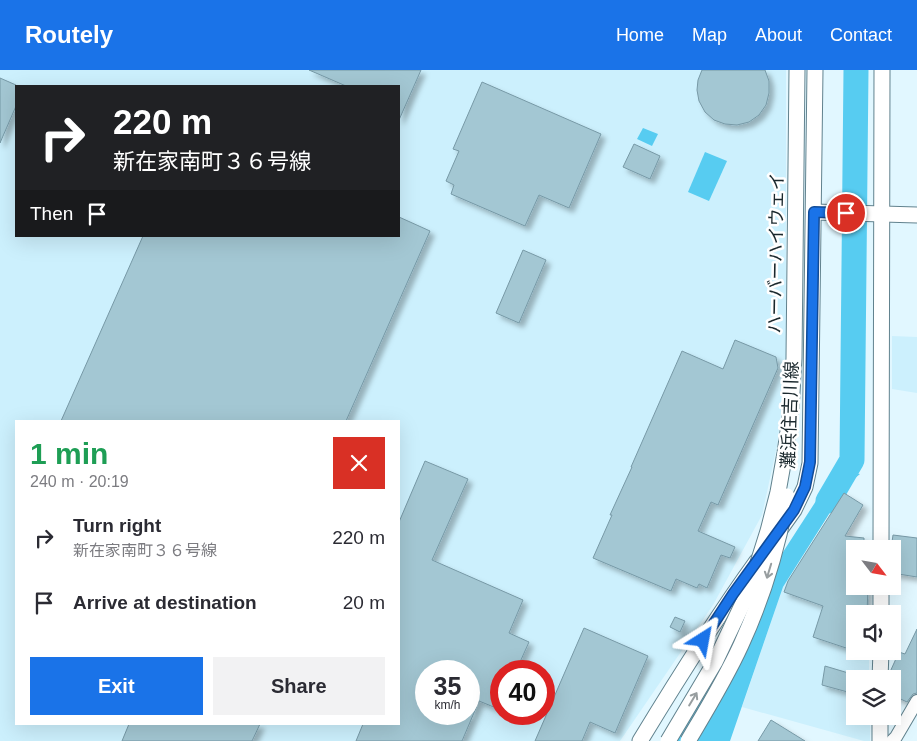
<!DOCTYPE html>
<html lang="en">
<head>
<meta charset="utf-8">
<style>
	body { margin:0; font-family:Arial,"Noto Sans JP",sans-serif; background:#f2f2f3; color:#2b2b33; height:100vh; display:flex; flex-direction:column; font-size:19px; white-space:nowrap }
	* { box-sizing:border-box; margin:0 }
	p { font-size:16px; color:#7c7c81 }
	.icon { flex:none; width:28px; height:28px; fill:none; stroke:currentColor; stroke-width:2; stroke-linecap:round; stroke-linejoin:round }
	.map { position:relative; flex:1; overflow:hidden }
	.details { position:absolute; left:15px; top:350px; width:385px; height:305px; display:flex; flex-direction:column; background:#fff; border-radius:0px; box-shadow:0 5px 20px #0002 }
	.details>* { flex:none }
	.banner { position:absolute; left:15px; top:15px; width:385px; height:152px; border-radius:0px; box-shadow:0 5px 20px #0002; background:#202124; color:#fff; overflow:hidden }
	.needle { width:32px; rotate:121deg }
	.buttons { position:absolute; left:846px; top:470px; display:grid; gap:10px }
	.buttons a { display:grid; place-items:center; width:55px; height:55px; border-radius:0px; background:#fff; box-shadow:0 5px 20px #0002; font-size:25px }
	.speed { position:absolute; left:415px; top:590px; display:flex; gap:10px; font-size:25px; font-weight:700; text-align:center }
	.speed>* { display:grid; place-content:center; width:65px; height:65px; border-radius:50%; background:#fff; box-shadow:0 5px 20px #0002; line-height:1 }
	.speed small { font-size:12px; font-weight:400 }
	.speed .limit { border:8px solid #d22; background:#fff; color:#111 }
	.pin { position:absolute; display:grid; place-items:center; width:42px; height:42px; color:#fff; margin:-21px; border:2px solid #fff; border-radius:50%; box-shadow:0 1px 5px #0007 }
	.me { position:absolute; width:55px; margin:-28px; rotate:34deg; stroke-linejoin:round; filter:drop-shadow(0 0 4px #0008) }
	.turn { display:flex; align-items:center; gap:18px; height:105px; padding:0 15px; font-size:22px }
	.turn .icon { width:65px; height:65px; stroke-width:2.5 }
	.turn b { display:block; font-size:35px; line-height:42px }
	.then { display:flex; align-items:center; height:48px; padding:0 15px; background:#0003; gap:10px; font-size:19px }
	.round { display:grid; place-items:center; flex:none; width:52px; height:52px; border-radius:0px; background:#f2f2f3 }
	.overview { display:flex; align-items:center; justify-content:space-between; height:85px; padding:0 15px }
	h1 { font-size:30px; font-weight:800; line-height:38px; color:#1e9e55 }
	.button { display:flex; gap:10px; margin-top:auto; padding:10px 15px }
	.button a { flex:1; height:58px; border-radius:0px; background:#1a73e8; color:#fff; font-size:20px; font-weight:800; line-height:58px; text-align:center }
	.button a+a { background:#f2f2f3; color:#2b2b33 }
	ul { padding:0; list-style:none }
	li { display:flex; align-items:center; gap:15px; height:65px; padding:0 15px }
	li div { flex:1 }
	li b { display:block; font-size:19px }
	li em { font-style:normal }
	header { display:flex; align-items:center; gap:30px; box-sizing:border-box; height:70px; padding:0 25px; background:#1a73e8; color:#fff }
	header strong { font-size:24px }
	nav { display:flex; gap:28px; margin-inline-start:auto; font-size:18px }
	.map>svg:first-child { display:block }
	.built { fill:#ccf0fd; fill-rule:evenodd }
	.water { fill:#57ccf1 }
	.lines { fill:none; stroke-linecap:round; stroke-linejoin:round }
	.river { stroke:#57ccf1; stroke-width:25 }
	.building { fill:#a3c7d3; stroke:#7799a6; fill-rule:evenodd; filter:url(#shadow) }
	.minor-casing { stroke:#61828e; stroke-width:14 }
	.tertiary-casing { stroke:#61828e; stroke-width:17 }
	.minor { stroke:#fff; stroke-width:12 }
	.tertiary { stroke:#fff; stroke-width:15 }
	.tertiary-bridge-casing { stroke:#61828e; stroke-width:17; stroke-linecap:butt }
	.tertiary-bridge { stroke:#fff; stroke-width:15 }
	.oneway { stroke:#989ea0 }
	.route-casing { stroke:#114b97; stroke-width:12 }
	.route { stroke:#1a73e8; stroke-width:9 }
	.labels { text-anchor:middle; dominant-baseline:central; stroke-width:5; stroke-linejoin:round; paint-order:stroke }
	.street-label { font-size:18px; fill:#1a282d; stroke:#fff }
</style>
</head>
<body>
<header>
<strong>Routely</strong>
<nav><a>Home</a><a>Map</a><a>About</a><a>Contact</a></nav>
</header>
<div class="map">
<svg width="917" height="671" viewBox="0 0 917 671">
	<defs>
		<filter id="shadow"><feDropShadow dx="4.5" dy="4.5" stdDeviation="2.5" flood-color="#0004"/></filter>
	</defs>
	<rect width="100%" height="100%" fill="#e1f7ff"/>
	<g class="built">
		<path d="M0,0H786V298L777,376L762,445L713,535L620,671H0ZM16,16H399V166H16ZM16,351H399V654H16ZM426,601H469V644H426ZM501,601H544V644H501Z"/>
		<path d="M892,266L917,267V323L892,319Z"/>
		<path d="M813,470L869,474V479H855V516H869V544H855V581H869V609H855V646H870V671H864L742,637L783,517Z"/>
	</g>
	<g class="water">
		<path d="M643,58L658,64L652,76L637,69Z"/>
		<path d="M705,82L727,91L709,131L688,122Z"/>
		<path d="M836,400L860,404L848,414L783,517L730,671H661Z"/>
	</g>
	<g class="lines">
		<path class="river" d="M828,431L852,390L856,0"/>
	</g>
	<g class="building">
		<path d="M309,0H421L399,50V16H346Z"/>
		<path d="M702,0H765L769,11V23L766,35L759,45L749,52L737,55L725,54L714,50L705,42L699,31L697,20L698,10Z"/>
		<path d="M0,8L16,15V36L0,73Z"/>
		<path d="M482,12L601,64L569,138L539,125L525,156L451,124L454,115L446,111L459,81L453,79Z"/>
		<path d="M634,74L660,86L650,109L623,97Z"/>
		<path d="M399,147L430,161L346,351H61L143,166H399Z"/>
		<path d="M523,180L546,190L519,253L496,243Z"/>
		<path d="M735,270L776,287L778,298L718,435L711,432L698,461L735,477L730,488L721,485L707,518L699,514L697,518L676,509L671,521L593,488L612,445H610L632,397H631L682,281L723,299Z"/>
		<path d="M425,391L468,409L432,490L523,530L509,563L529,572L516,601H501V640L479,631L462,671H356L363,654H399V452ZM426,601H469V644H426Z"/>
		<path d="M844,423L863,435L845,466L864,468V479H855V516H868L867,544H855V581L813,567L823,536L784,522L788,511Z"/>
		<path d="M893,465L917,468V507L892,503V479H891Z"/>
		<path d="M675,547L685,551L680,562L670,557Z"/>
		<path d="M584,558L648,586L615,663L590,652L582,671H535Z"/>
		<path d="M917,559V623L913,624L907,632L892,625V609H889L890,602L899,582L905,584Z"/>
		<path d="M825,596L855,605V624L822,615Z"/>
		<path d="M771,650L805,671H758Z"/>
		<path d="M129,654H260L252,671H122Z"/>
	</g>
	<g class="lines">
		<defs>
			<path id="minor" d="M892,671L896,667L917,631"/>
			<g id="tertiary">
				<path d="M814,142L917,145"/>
				<path d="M779,461L794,440L805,417L810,393L815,0"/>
				<path d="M881,479L882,0"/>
				<path d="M881,544V516"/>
				<path d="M880,609L881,581"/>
				<path d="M640,671C677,610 715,549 757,491"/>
				<path d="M880,671V646"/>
			</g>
		</defs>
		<use href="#minor" class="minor-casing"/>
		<use href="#tertiary" class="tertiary-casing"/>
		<use href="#minor" class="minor"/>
		<use href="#tertiary" class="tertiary"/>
		<defs>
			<g id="tertiary-bridge">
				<path d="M668,671L715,592L744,531L757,496L768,461L778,422L785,383L791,340L794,288L797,0"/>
				<path d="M688,671C707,639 726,608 741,575C763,527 778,477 787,426"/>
			</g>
		</defs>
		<use href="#tertiary-bridge" class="tertiary-bridge-casing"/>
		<use href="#tertiary-bridge" class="tertiary-bridge"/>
	</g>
	<defs><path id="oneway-shaft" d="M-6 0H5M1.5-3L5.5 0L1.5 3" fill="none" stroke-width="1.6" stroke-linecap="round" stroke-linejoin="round" transform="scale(1.25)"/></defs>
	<g class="oneway">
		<use href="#oneway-shaft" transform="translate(769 501) rotate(107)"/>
		<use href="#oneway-shaft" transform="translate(693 629) rotate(-59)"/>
	</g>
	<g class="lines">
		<defs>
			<path id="route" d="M703,570L733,524L794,440L805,417L810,392L814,142L846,143"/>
		</defs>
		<use href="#route" class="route-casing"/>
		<use href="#route" class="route"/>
	</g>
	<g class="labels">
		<g class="street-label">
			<text transform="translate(776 183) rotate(-89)">ハーバーハイウェイ</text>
			<text transform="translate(790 345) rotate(-88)">灘浜住吉川線</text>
		</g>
	</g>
</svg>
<div class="buttons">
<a><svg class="needle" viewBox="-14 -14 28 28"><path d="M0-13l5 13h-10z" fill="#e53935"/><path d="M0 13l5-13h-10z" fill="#7c7c81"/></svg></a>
<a><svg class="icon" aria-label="sound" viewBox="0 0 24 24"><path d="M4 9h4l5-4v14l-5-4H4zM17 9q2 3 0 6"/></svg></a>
<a><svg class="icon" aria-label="layers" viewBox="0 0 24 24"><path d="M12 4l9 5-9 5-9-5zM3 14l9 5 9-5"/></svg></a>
</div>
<div class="speed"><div>35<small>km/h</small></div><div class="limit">40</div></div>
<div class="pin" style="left:846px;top:143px;background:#d93025"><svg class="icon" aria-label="arrive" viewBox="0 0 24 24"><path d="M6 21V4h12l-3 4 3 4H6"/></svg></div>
<svg class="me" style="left:703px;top:570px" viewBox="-20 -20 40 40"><path d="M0-17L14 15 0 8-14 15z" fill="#1a73e8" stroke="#fff" stroke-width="4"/></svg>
<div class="banner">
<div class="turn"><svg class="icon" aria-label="right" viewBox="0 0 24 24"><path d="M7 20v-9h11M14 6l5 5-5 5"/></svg><div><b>220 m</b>新在家南町３６号線</div></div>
<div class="then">Then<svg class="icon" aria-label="arrive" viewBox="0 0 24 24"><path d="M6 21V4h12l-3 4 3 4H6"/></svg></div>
</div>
<section class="details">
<div class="overview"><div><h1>1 min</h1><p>240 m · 20:19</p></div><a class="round" style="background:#d93025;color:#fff"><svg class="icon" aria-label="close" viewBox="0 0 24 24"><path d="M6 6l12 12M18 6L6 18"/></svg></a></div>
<ul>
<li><svg class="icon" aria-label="right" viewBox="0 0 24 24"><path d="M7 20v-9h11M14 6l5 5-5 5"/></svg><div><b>Turn right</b><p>新在家南町３６号線</p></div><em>220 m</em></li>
<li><svg class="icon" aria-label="arrive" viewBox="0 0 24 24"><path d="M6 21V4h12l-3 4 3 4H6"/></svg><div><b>Arrive at destination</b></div><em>20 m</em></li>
</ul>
<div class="button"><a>Exit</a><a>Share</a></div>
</section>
</div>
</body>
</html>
